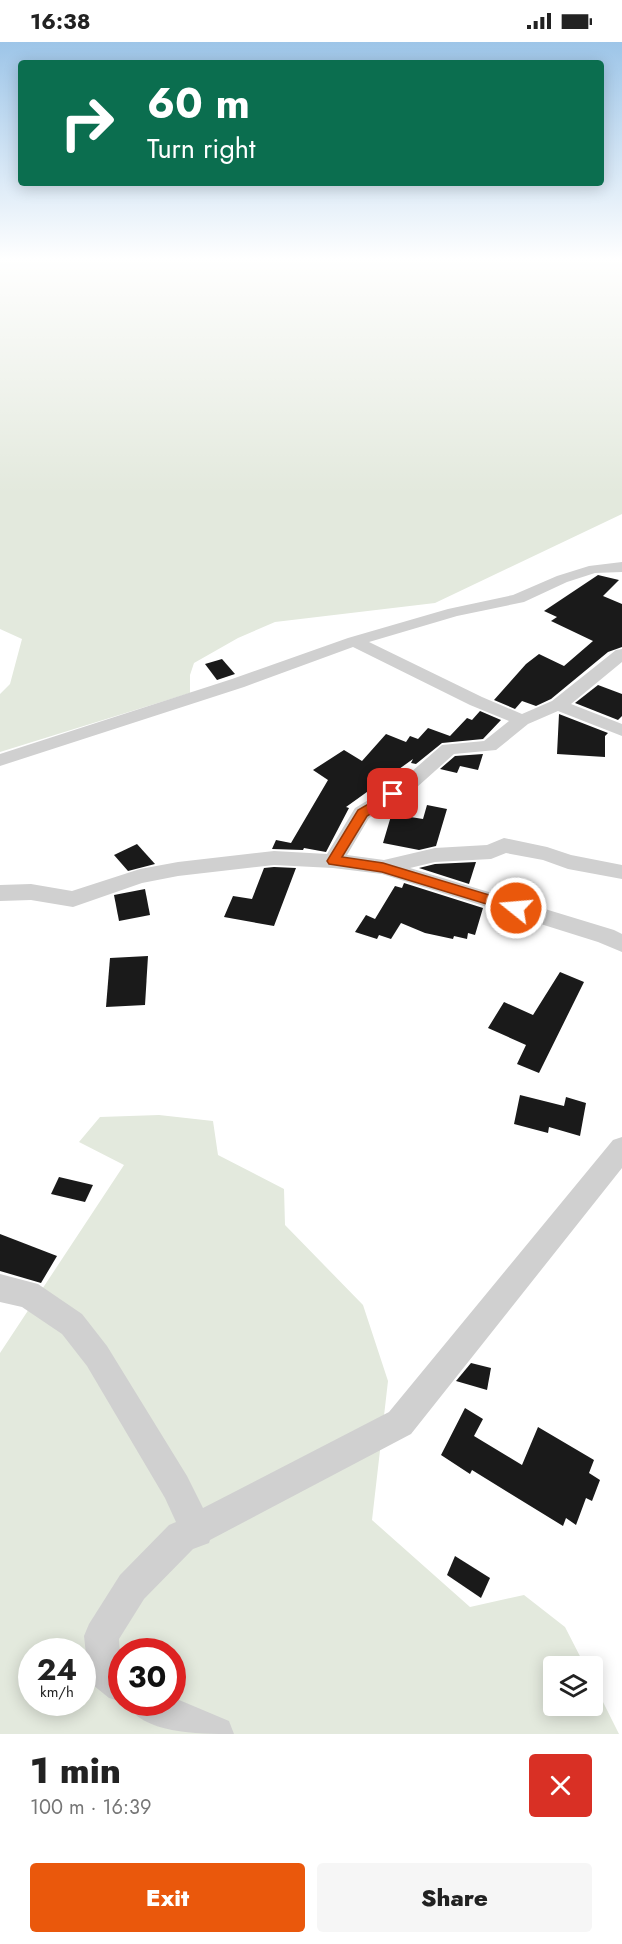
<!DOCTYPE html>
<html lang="en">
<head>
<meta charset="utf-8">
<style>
	body { margin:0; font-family:Jost,sans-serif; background:#f6f6f6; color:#222; height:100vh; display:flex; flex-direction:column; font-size:22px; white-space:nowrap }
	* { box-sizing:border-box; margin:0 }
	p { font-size:20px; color:#767676 }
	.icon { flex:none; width:33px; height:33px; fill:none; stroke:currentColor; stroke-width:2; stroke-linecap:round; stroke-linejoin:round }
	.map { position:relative; height:1692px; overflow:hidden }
	.sheet { display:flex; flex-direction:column; background:#fff; flex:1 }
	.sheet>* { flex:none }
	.hud { position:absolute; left:18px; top:18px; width:586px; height:126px; border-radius:6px; box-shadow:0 3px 15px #0003; background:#0b6e4f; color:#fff; overflow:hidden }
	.tools { position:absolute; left:543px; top:1614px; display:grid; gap:12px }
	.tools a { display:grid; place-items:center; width:60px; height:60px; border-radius:6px; background:#fff; box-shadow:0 3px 15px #0003; font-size:30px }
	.speed { position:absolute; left:18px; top:1596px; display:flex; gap:12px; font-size:30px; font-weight:700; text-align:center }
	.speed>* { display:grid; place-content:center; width:78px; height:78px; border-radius:50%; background:#fff; box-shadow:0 3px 15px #0003; line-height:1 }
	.speed small { font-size:15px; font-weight:400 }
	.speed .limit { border:9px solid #d22; background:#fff; color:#111 }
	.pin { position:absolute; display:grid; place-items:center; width:51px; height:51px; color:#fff; margin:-26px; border-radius:12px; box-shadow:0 3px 9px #0006 }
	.me { position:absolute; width:66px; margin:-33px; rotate:287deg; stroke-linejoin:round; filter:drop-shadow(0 0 4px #0008) }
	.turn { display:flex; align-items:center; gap:21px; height:126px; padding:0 30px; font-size:27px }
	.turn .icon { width:78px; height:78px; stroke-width:2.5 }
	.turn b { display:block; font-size:42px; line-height:51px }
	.round { display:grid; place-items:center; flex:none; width:63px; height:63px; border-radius:6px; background:#f6f6f6 }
	.headline { display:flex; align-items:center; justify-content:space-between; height:102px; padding:0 30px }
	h1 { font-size:36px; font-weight:800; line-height:45px }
	.cta { display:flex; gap:12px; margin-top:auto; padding:12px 30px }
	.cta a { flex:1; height:69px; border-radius:6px; background:#ea580c; color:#fff; font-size:24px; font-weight:800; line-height:69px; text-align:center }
	.cta a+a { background:#f6f6f6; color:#222 }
	.status { display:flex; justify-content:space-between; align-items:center; height:42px; padding:0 30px; background:#fff; direction:ltr }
	.status svg { height:16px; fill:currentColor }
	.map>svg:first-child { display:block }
	.green { fill:#e3e9dd; fill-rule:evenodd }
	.building { fill:#1a1a1a }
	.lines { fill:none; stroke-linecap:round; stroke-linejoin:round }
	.minor { fill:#d0d0d0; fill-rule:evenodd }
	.route { fill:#ea580c; stroke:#983908; stroke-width:1.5 }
</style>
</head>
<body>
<div class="status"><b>16:38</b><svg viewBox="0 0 49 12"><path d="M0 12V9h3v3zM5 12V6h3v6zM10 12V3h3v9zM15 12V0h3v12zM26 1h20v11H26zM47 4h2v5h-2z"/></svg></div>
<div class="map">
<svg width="622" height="1692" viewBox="0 0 622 1692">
	<rect width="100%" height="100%" fill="#fff"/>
	<g class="green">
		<path d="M0,215H622V472L435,561L275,580L238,596L194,621L190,633V651L0,710V652L10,642L22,597L0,587Z"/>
		<path d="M159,1073L213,1079L218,1113L284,1147L285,1183L363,1263L388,1339L372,1478L470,1565L524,1553L565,1585L585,1624H554V1664H592L593,1640L619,1692H0V1311L124,1123L79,1100L100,1075ZM32,1610H82V1660H32ZM122,1610H172V1660H122Z"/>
	</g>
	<g class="building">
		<path d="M598,533L619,538L603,554L622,562V605L608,610L551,657L536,664L522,659L515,667L494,658L526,622L539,612L564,624L593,599L551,579L557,575L544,569Z"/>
		<path d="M222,617L235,632L217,638L205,622Z"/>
		<path d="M598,643L622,652V674L618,678L575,661Z"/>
		<path d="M480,669L501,678L483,697L442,701L416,722L411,721L413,717L346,765L349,766L326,810L304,806L303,808L272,807L276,798L291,801L328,738L313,728L344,708L362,719L386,692L406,700L410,694L418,697L428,686L450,694L467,676L472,678Z"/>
		<path d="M559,672L608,691L605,694V715L557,712Z"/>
		<path d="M483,712L478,728L460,724L457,731L440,727L455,714Z"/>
		<path d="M427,763L447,767L436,804L419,808L383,801L391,774L397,775L398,773L423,777Z"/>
		<path d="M137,802L155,822L128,829L114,813Z"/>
		<path d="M476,820L469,842L419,826L435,822Z"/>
		<path d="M274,825L296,826L274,884L224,875L233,854L252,857L264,826Z"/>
		<path d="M404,841L483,866L475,893L468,891L467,897L454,894L453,897L425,891L401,881L391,897L379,893L377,897L355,890L366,873L375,877L395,844L402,846Z"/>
		<path d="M145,847L150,873L119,879L114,853Z"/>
		<path d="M148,914L145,963L106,965L110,916Z"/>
		<path d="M560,930L584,940L539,1031L517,1022L526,1003L488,986L504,960L533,973Z"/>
		<path d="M520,1053L564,1064L566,1055L586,1061L580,1094L549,1085L548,1091L514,1082Z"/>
		<path d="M59,1135L93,1143L85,1160L51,1152Z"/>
		<path d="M0,1192L57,1214L41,1241L0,1229Z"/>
		<path d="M471,1321L491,1326L487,1348L456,1339Z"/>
		<path d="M465,1366L483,1377L474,1394L522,1423L538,1385L594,1418L589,1431L600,1438L592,1459L586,1456L576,1483L566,1476L563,1484L472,1428L470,1432L441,1413Z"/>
		<path d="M455,1514L490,1536L481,1556L447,1533Z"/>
	</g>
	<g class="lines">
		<g class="minor">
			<path d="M622,520V530L595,531L567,540L524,560L457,574L369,600L482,655L522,672L552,659L616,608L622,607V620L571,662L622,682V694L558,669L528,682L496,708L454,712L416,746L369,776L347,813L384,818L435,806L487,803L504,796L547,805L571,813L622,823V837L568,827L543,818L506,811L491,817L435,820L410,826L614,888L622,892V910L598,900L382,832L333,826L274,823L178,834L142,841L73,865L31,858L0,859V843L31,842L72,849L140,827L178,820L274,809L327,812L355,766L402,738L442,703L484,699L509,679L470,663L353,605L244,645L0,724V712L232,637L348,596L448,567L513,553L557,534L589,524Z"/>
			<path d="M622,1095V1126L411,1392L210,1498L209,1501L193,1507L144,1557L119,1597L123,1660L109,1656L93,1643L88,1630L84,1594L89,1582L120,1533L169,1483L176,1480L165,1456L87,1324L62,1292L22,1265L0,1260V1232L38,1242L82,1272L107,1304L187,1434L203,1466L389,1370L613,1098Z"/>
			<path d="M172,1655L229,1679L234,1692C197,1692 142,1692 125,1660H172Z"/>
		</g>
	</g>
	<linearGradient id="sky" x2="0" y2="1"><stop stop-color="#9dc5e8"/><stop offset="0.48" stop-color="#fff"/><stop offset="1" stop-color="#fff" stop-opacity="0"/></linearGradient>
	<rect width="622" height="452" fill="url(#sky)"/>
	<path class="route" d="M393,748L399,752L398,755L367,774L342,815L383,821L516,861L523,866L521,870L516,871L382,830L329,822L327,819L358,768Z"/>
</svg>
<div class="tools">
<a><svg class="icon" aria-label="layers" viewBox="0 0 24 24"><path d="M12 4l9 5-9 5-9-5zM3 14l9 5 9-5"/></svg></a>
</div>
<div class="speed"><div>24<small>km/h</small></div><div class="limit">30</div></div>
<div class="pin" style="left:393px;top:752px;background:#d93025"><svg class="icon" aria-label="arrive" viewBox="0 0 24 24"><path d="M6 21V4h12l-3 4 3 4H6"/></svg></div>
<svg class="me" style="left:516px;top:866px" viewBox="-20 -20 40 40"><circle r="17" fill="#ea580c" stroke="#fff" stroke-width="3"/><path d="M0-11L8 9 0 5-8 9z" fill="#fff"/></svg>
<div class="hud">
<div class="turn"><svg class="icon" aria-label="right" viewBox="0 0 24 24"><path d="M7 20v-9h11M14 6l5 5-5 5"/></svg><div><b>60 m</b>Turn right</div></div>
</div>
</div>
<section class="sheet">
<div class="headline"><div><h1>1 min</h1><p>100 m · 16:39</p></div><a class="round" style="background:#d93025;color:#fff"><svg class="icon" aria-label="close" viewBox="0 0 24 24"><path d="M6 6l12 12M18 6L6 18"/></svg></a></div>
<div class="cta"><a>Exit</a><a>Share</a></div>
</section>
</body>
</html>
